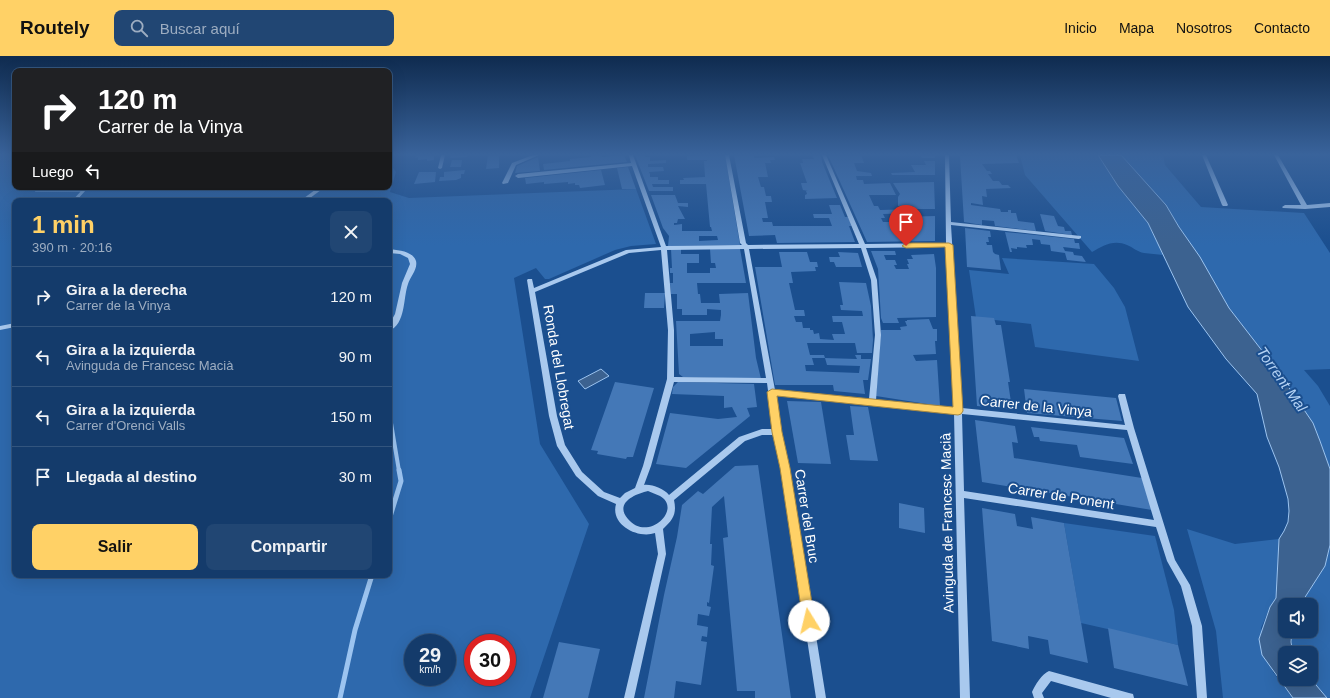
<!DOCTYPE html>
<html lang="es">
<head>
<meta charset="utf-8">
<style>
	body { margin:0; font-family:Helvetica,sans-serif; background:#214673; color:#f1f3f6; height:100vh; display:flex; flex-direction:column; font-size:15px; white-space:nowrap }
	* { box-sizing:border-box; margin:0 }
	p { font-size:13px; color:#9dadc1 }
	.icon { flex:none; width:22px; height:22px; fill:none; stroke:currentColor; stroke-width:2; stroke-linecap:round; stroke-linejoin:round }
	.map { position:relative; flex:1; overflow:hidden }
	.side { position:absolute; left:12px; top:142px; width:380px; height:380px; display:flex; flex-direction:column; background:#143b6b; border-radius:8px; box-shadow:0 4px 16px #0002,0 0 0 1px #33557e }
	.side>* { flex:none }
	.hud { position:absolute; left:12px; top:12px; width:380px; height:122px; border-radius:8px; box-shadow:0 4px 16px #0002,0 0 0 1px #33557e; background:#202124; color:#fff; overflow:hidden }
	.fabs { position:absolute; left:1278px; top:542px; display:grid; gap:8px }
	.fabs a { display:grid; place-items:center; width:40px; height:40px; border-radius:8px; background:#143b6b; box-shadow:0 4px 16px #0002,0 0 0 1px #33557e; font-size:20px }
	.speed { position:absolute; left:404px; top:578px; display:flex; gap:8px; font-size:20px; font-weight:700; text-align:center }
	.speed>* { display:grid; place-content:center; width:52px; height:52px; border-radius:50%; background:#143b6b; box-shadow:0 4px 16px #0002,0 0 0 1px #33557e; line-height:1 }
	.speed small { font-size:10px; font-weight:400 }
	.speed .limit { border:6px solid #d22; background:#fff; color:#111 }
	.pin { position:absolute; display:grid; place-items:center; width:34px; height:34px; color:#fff; margin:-41px -17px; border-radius:50% 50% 50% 0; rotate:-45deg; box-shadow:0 0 4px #0007 }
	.pin .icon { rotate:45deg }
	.me { position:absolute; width:44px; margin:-22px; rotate:351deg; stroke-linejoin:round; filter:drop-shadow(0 0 3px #0008) }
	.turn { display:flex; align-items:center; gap:14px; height:84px; padding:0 20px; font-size:18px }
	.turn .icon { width:52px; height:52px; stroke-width:2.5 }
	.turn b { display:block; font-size:28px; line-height:34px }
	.then { display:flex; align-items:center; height:38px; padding:0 20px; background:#0003; gap:8px; font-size:15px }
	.round { display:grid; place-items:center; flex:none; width:42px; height:42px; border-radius:8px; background:#214673 }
	.headline { display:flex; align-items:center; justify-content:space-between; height:68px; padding:0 20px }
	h1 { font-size:24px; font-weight:700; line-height:30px; color:#ffd166 }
	.primary-button { display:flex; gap:8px; margin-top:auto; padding:8px 20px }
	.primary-button a { flex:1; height:46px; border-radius:8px; background:#ffd166; color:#111; font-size:16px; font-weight:700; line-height:46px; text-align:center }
	.primary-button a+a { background:#214673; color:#f1f3f6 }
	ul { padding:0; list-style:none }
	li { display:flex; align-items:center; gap:12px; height:60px; padding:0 20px; border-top:1px solid #33557e }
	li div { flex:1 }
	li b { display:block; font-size:15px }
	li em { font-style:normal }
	header { display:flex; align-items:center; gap:24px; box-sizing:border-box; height:56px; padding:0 20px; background:#ffd166; color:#111 }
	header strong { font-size:19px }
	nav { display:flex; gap:22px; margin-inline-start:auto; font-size:14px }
	.search { width:280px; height:36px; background:#214673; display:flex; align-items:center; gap:10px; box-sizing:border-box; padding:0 14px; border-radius:8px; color:#9dadc1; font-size:15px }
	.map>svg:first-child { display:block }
	.green { fill:#2e69ad; fill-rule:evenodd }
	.water { fill:#3c6290; stroke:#9cc4f0 }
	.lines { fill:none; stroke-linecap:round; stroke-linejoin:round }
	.stream-far2 { stroke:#9cc4f0; stroke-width:3 }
	.stream-far1 { stroke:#9cc4f0; stroke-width:4 }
	.stream { stroke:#9cc4f0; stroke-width:5 }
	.building { fill:#4478b7; fill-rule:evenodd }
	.minor { fill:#a9c9ee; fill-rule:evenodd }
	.route { fill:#ffd166; stroke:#a68842 }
	.labels { text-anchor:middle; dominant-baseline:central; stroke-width:4; stroke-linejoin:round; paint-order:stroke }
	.street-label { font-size:14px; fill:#fff; stroke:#1b4f8f }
	.water-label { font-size:15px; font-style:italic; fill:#b5d3f5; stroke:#1b4f8f }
</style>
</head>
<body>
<header>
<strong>Routely</strong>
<div class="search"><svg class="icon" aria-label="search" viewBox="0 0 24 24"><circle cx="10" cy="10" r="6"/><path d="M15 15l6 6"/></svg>Buscar aquí</div>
<nav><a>Inicio</a><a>Mapa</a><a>Nosotros</a><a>Contacto</a></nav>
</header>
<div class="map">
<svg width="1330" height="642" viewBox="0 0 1330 642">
	<rect width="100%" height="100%" fill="#1b4f8f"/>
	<g class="green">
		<path d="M0,99H15V131H389V106L396,116L390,136L409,142L636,133L656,188L631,190L615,194L549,223H545L536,212L514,222L540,388L589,468L530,642H0ZM15,145H389V519H15ZM413,587H447V621H413ZM473,587H507V621H473Z"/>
		<path d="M1020,99H1098L1118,130L1148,167L1163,199C1157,198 1150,198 1144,197C1137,196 1133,191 1127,189C1114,183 1102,190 1092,196L1025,119Z"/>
		<path d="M1121,99H1163L1165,109L1201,151L1304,157L1330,197V313L1304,314L1318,330L1330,350V413L1320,385L1306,357L1277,314L1229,252L1192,189Z"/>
		<path d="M1002,202L1094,208L1114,232L1125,251L1139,305L1035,291L1031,268L976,262L969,214L1009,218Z"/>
		<path d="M1064,467L1155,480L1174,554L1178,589L1081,567Z"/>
		<path d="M1187,473L1235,488L1279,483L1276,542L1270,551L1261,572L1273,616L1293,642H1223L1216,575Z"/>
		<path d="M1330,489V642H1327L1311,623V597H1293L1291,586L1292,575H1311V549H1300L1325,510Z"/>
	</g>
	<g class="water">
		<path d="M1098,99H1121L1166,149L1179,171L1200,201L1229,252L1277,314L1313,367L1320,385L1330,413V489L1325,510L1300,549H1285V575H1292L1291,586L1293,597H1285V623H1311L1327,642H1293L1262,599L1259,583L1270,551L1276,542L1279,483L1284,475L1288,466L1289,455L1288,443L1279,411L1267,381L1257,338L1226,303L1188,251L1148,167L1118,130Z"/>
		<path d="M601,313L609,320L585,333L578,325Z"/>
	</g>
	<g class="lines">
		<path class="stream-far2" d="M32,131L36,134H84L74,145"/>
		<path class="stream-far1" d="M389,355L399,415"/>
		<g class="stream">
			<path d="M389,464L401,425L399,414"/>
			<path d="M340,642L355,574L372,519"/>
		</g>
	</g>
	<g class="building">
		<path d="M416,99H432L434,100V104L427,105V103L418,104V101L415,102Z"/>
		<path d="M451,99H468L467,101L450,102Z"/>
		<path d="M488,99H499V112L486,113Z"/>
		<path d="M591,99H601L602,101L624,99L627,106L544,114L543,108L570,105V103L591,101Z"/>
		<path d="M635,99H644L645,101H650V105L666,104V107L648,108V111H663L664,115L649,116L650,118V121H658V124H669V128H652L653,131H673V135H649Z"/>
		<path d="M693,99H725L740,189L668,190L669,180L663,172L651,139H675L678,147H688V151L678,150L685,163H678L677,167H674V169L682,168V175H712L711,171H710L706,128H680V124H684L683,122L705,121L704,105H707V104H687V100H693ZM699,180H717L718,184L699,185Z"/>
		<path d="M734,99H762L763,100H754V102L774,101L775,104H770L771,107H765L768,121H758L761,131H764L766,140H771L772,146H765L768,162H762L763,166H772L773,170H832L829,162H814L813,158H832L829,149H840L845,161H848L852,170H849L855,186L777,187L775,179L749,180Z"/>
		<path d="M812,99H821L822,106L837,142L805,143V139L807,138L806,135H808L803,134L802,131L801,127H807L800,107H803L802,103H814Z"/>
		<path d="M828,99H861L864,107H854L857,115L871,117L872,120H856L857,124H863L864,128L890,127L896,139H869L874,150H878L880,154L914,153L917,157L883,158L885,162H881L883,166H902L900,161L935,160V185L867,186Z"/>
		<path d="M920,99H935V102H922Z"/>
		<path d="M1016,99L1019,107L982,108L987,115H990L992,118H988L993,125H999L1002,129H1008L1011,132L986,133L987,141L982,140L983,149L971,147V149L1000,153L1001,156H1008V154H1011V157H1016L1018,165L1034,167L1036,175L995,170L994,165L982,164V169L964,166L960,100Z"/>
		<path d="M538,101L540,115L515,117L517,110Z"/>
		<path d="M452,104H462L461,111H450Z"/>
		<path d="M924,105H935V119H892L891,117L915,116L911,109H926Z"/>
		<path d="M628,111L636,133H622L617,112Z"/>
		<path d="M465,114L464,118H461V122L456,124L439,125L440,121H444V116Z"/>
		<path d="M601,114L605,129L580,132L579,129H575V127L568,128V126L544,128V126L526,128L525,122Z"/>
		<path d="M419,116H436L435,126L414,128Z"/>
		<path d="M934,126L935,153H914L913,150H898V141L900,138L893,127Z"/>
		<path d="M1040,158L1054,160L1058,170L1064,171L1065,175H1071L1072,179L1045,175Z"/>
		<path d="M965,172L990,175L991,181H983H988L989,186H986L987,189H992L993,196L995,198L999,199L1001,214L967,211Z"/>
		<path d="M1005,176L1074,183L1075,187H1079L1080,193L1063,191L1065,195L1073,196L1074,199L1082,200L1086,206L1067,204L1065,197L1051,195L1050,189L1041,188L1040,184L1032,183L1033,189H1026L1027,192L1017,191V193L1011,192L1012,196H1010Z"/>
		<path d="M671,193H681V198H699V207H687V217H710V212H716L715,207H711L710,193H740L746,227H697L698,238H700L701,247H720L719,238L748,237L756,302L761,323L683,321L679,318L676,265H720L721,259V254L707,253V259H682V253H677V238H671L670,227H673V217H670V212H672ZM715,276V283H723V290H690V278Z"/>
		<path d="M871,195H895L896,199H884L886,204H895L897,209H894L896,213H909L907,208H909L907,203H913L911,199L934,198L936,212V261L897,262L899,267H883L881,262L878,213Z"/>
		<path d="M779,196H807L810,206H817L818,211H815L816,215L791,216L793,227H789L795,254H804L805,260H794L796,266H802L803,272H810V274H813L814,278L819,277L820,283L834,284L832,278H845L842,266H833L832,260H863L862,255L841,254L840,249H843L839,226L866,227L871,250L873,284L872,297H857L855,287H807L810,299H824L825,302H812L814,309H805L806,315L859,317L860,310L827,309L825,302L857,303L855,299H861V303H871L868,324H863L865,338L834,335L833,329H775L755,211H782Z"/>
		<path d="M838,196L858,197L862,211H836L834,206H830L829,201H840Z"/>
		<path d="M645,237H665L664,252H644Z"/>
		<path d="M971,260L994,262L996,269H1001L1010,326H1008L1012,353L977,350Z"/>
		<path d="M929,263L933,273H937V285H935L936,298L913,299L916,305L937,304L940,350L876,340L881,274H901L900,271L907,270L905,265H907V264Z"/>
		<path d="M615,326L654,332L633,401H627L626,403L597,398L598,395L591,394Z"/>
		<path d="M678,326L754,328L757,351L747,352L750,360L686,412L656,408L670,357L718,363L737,361L732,351L724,352V340L672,338L673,331Z"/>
		<path d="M1024,333L1116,342L1122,365L1027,357Z"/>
		<path d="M787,345L821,346L831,408L798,407Z"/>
		<path d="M850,350L868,351L878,405L850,404L846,379H854Z"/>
		<path d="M975,364L1015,370L1018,387L1012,386L1014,402L1142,422L1152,454L982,426Z"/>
		<path d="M1031,371L1124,382L1133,408L1080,401L1077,389L1040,385L1039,381H1034Z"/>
		<path d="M758,409L791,642H755V635H737L723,482L728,481L724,440L712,451L710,488H712L711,509L714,510L709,547L707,546V550L711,551L709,560L698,558L697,569L708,571L707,581L702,580L701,585L707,586L701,629L676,625L674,642H644L664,539L677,481L682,449L698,435L703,438L735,410Z"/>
		<path d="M899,447L924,452L925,477L899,472Z"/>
		<path d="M982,452L1015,458L1017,470L1033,473L1031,461L1064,467L1088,607L1050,598L1048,584L1028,580L1029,593L992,585Z"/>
		<path d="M1108,572L1178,589L1188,630L1114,612Z"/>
		<path d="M559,586L600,593L588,642H543Z"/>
	</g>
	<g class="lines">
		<g class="minor">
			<path d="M441,99H445L442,112L440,113L438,112Z"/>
			<path d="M533,99H539L516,109L508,127L503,128L502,127L512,107Z"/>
			<path d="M629,99H633L666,190L742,189L740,187L725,99H729L746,187L748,189L859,188L822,99H826L865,188L946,187L945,99H949L951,166L1081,180V182L1079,183L951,169L962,352L1125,369L1118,340L1119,338H1125L1134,372L1175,504L1190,529L1202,570L1207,642H1197L1192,570L1181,530L1167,505L1156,471L964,442L970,642H960L954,357L776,339L781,376L789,412L826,642H816L781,412L774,379H762L745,385L674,444C677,458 673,464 663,473L666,498L634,642H624L658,498L655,477C638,483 610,469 616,448L598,440L576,420L557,390L549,360L527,224L528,223H532L534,232L626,194L661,191L632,110L518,122L515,120L518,118L631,107ZM946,191L954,352L876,344L881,279L877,224L866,192ZM861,192L871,224L875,279L869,343L775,334L749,193ZM744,193L766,322L674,321V274L667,194ZM661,194L668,274L667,323L643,410L635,432L625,437L620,442L604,436L582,416L565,389L557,360L535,236L629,197ZM674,326L767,327L773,373H762L739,381L669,439C664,433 652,428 644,429L651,410ZM962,358L1127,374L1154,464L964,435ZM648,435C652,437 656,438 660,440C683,453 648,487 628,463C614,447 635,438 648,435Z"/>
			<path d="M1202,99H1206L1228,149L1227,150H1223L1222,149Z"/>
			<path d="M1274,99H1278L1307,149L1330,147V151L1305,153L1283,152L1282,151L1285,149H1301Z"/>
			<path d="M319,131H325L306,145H300Z"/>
			<path d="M389,193C397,194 413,195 416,205C418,213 410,221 408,228C403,242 406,268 389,275V269L395,258L402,227L410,208L408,202L400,198L389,197Z"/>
			<path d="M15,267V271L0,274V270Z"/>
			<path d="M1049,615L1129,637L1133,638L1134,642H1111L1051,625L1042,637L1044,642H1034L1032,636C1035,629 1042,618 1049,615Z"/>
		</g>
	</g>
	<linearGradient id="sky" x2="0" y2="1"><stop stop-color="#0f2b4f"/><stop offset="0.52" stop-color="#39639b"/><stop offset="1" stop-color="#39639b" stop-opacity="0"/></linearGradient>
	<rect width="1330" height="189" fill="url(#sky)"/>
	<path class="route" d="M949,187L953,189L963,355L961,358L958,359L777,340L782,376L790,412L815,565L814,569L809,571L805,569L803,565L780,412L772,376L767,336L772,333L953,351L945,191L906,192L902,190L906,187Z"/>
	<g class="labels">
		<g class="street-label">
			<text transform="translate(559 311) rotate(80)">Ronda del Llobregat</text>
			<text transform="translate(1036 350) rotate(6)">Carrer de la Vinya</text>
			<text transform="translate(1061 440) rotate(9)">Carrer de Ponent</text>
			<text transform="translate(807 460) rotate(81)">Carrer del Bruc</text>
			<text transform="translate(947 467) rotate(-91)">Avinguda de Francesc Macià</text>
		</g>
		<g class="water-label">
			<text transform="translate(1282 323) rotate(55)">Torrent Mal</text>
		</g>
	</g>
</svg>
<div class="fabs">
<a><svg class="icon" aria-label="sound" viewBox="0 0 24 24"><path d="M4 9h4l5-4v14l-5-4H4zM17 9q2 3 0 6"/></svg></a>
<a><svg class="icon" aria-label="layers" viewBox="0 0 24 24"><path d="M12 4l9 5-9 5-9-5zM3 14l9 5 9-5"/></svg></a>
</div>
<div class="speed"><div>29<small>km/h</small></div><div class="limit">30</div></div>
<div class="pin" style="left:906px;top:190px;background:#d93025"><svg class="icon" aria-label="arrive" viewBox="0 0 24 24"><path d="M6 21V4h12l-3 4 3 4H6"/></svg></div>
<svg class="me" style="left:809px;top:565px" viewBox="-20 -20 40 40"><circle r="19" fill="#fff"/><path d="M0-13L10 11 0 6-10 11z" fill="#ffd166"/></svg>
<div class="hud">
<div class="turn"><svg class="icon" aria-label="right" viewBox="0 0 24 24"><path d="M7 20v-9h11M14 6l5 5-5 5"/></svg><div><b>120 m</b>Carrer de la Vinya</div></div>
<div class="then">Luego<svg class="icon" aria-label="left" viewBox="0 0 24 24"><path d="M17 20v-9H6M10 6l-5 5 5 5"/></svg></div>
</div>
<section class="side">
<div class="headline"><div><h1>1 min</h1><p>390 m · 20:16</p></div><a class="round"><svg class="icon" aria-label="close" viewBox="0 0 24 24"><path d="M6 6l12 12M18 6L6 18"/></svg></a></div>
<ul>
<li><svg class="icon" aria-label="right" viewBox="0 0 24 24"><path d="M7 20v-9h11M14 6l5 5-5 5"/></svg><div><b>Gira a la derecha</b><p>Carrer de la Vinya</p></div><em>120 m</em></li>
<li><svg class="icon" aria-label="left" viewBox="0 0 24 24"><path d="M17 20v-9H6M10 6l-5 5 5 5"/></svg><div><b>Gira a la izquierda</b><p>Avinguda de Francesc Macià</p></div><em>90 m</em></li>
<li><svg class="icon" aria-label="left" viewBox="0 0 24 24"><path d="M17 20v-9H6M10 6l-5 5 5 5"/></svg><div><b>Gira a la izquierda</b><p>Carrer d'Orenci Valls</p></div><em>150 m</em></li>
<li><svg class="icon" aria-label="arrive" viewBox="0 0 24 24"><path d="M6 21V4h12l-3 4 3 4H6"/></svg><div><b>Llegada al destino</b></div><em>30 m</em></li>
</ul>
<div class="primary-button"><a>Salir</a><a>Compartir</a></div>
</section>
</div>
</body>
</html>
